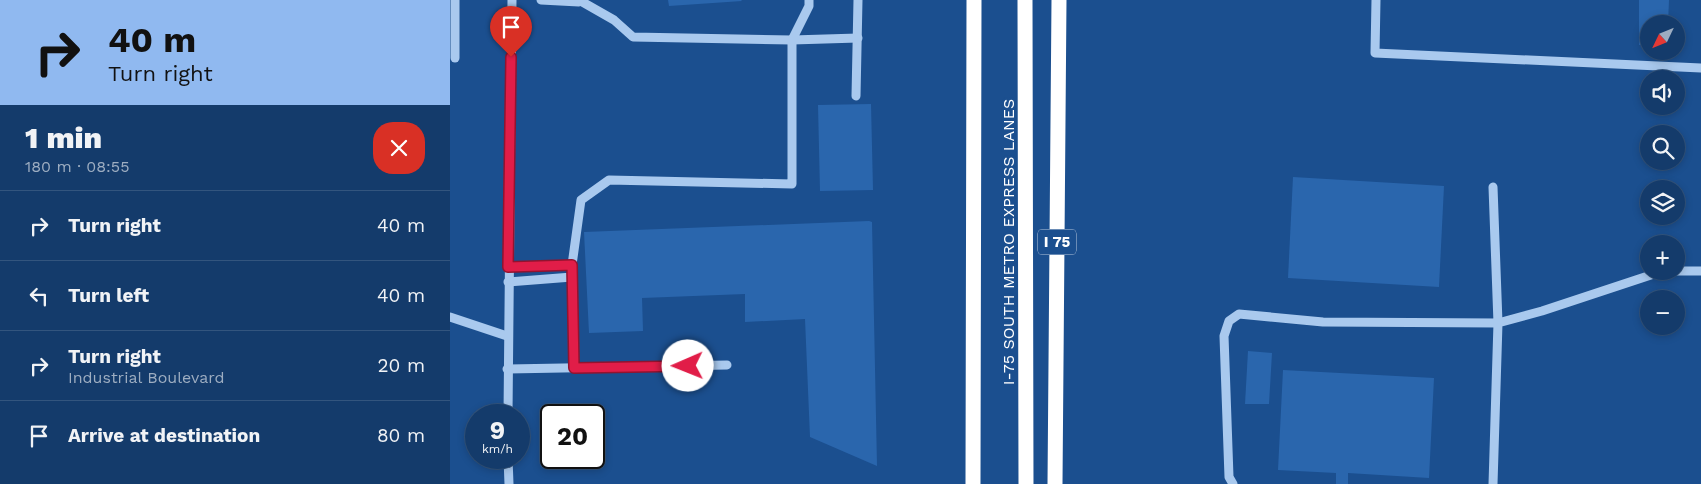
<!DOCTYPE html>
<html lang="en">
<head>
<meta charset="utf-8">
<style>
	body { margin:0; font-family:"Work Sans",sans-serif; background:#214673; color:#f1f3f6; height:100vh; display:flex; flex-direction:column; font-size:19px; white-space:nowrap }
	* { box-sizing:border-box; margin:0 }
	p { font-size:16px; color:#9dadc1 }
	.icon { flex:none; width:28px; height:28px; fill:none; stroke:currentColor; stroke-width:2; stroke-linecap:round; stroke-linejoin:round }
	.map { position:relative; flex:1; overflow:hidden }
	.drawer { display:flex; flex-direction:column; background:#143b6b; width:450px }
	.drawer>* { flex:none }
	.banner { background:#90b9f0; color:#111; overflow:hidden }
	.needle { width:32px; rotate:227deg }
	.controls { position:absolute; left:1190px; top:15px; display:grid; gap:10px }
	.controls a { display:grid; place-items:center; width:45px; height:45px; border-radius:50%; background:#143b6b; box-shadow:0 2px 8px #0003,0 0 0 1px #33557e; font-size:25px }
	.speed { position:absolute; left:15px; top:404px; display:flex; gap:10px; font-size:25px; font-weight:700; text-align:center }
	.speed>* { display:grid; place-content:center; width:65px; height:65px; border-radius:50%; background:#143b6b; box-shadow:0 2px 8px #0003,0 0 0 1px #33557e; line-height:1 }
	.speed small { font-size:12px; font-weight:400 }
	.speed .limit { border:2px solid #111; border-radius:8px; background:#fff; color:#111 }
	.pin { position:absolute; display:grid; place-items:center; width:42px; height:42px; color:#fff; margin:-51px -21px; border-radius:50% 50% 50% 0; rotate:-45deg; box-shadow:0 0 5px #0007 }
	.pin .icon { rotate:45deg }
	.me { position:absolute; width:55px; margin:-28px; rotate:269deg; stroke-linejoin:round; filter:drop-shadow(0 0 4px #0008) }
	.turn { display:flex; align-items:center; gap:18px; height:105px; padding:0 25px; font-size:22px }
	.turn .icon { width:65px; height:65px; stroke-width:2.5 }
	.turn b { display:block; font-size:35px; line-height:42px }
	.round { display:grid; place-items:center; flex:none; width:52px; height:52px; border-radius:20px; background:#214673 }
	.headline { display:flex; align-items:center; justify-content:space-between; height:85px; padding:0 25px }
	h1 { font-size:30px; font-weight:800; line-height:38px }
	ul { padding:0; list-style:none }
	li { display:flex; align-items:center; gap:15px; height:70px; padding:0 25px; border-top:1px solid #33557e }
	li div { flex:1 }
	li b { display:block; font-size:19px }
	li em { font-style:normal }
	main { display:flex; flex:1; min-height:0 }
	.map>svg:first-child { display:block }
	.building { fill:#2a66ad }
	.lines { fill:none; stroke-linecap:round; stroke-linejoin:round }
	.minor { stroke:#a9c9ee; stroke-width:9 }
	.highway { stroke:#fff; stroke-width:15 }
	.route-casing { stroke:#92132f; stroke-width:12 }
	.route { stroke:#e11d48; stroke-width:9 }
	.labels { text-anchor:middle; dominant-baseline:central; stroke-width:5; stroke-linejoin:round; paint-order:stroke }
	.shield { fill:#1b4f8f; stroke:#bbcadd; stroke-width:1 }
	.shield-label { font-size:15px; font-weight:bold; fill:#fff }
	.street-label { font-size:16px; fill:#fff; stroke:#1b4f8f }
</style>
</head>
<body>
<main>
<section class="drawer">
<div class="banner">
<div class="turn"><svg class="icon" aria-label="right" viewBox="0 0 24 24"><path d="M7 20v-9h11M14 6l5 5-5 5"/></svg><div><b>40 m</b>Turn right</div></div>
</div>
<div class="headline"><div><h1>1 min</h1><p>180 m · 08:55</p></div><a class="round" style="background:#d93025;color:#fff"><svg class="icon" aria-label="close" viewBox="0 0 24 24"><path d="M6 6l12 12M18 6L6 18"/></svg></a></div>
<ul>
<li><svg class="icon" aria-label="right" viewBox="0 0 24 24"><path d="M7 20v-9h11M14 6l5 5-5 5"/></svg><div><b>Turn right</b></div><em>40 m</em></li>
<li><svg class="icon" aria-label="left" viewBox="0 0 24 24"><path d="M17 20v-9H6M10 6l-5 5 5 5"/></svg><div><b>Turn left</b></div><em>40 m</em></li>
<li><svg class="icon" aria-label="right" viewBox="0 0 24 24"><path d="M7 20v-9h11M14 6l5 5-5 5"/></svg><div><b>Turn right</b><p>Industrial Boulevard</p></div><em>20 m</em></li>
<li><svg class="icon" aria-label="arrive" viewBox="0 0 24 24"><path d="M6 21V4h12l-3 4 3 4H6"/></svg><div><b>Arrive at destination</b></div><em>80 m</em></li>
</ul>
</section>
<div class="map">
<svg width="1251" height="484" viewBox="0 0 1251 484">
	<rect width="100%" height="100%" fill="#1b4f8f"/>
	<g class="building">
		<path d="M218,0H291L292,1L219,6Z"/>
		<path d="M1189,0H1219L1218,24H1199V45H1189Z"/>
		<path d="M421,104L423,190L370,191L368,105Z"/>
		<path d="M843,177L994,186L989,287L838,278Z"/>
		<path d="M419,221L422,222L427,466L360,437L355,319L295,322V294L192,298L193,331L139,333L134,232Z"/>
		<path d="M798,351L822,353L819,404H795Z"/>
		<path d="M833,370L984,378L979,478L898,473V484H886V473L828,470Z"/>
	</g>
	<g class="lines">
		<g class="minor">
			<path d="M5,0V58"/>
			<path d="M91,0L129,2"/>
			<path d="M129,0L164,20L183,37L342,40L408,38"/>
			<path d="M926,0L925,53L1251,68"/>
			<path d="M406,96L408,0"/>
			<path d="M58,267L122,265"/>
			<path d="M1226,271H1251"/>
			<path d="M58,282L122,277"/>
			<path d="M0,317L57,336"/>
			<path d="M124,368L122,265L131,200L159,180L342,184V40L359,6V0"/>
			<path d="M57,369L277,365"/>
			<path d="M58,415L62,0"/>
			<path d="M58,458L59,484"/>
			<path d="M783,484L779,477L774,336L779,321L789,314L873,322L1048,323L1043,187"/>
			<path d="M1043,484L1048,323L1092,311L1213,271"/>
		</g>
		<g class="highway">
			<path d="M575,0L576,484"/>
			<path d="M523,484L524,0"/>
			<path d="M605,484L609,0"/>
		</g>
	</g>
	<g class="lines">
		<defs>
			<path id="route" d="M61,57L58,267L122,265L124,368L238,366"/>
		</defs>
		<use href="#route" class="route-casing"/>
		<use href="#route" class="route"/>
	</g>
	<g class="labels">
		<rect class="shield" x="588" y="229.5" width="38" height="25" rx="4"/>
		<g class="shield-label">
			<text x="607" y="242">I 75</text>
		</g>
		<g class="street-label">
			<text transform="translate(558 242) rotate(-90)">I-75 SOUTH METRO EXPRESS LANES</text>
		</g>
	</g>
</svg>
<div class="controls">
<a><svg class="needle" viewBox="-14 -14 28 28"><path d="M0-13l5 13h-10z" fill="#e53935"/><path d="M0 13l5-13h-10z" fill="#9dadc1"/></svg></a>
<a><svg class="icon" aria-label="sound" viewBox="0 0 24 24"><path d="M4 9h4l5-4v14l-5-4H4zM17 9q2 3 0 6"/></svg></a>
<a><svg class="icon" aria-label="search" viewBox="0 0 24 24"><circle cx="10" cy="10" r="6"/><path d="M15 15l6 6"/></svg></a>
<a><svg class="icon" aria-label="layers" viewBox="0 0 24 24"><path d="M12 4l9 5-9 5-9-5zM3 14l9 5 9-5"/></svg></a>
<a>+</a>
<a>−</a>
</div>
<div class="speed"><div>9<small>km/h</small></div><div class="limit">20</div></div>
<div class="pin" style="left:61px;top:57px;background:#d93025"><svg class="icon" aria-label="arrive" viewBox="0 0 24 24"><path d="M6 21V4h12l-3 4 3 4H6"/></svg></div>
<svg class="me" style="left:238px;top:366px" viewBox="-20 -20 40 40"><circle r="19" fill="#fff"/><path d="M0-13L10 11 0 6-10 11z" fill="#e11d48"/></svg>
</div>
</main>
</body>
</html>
